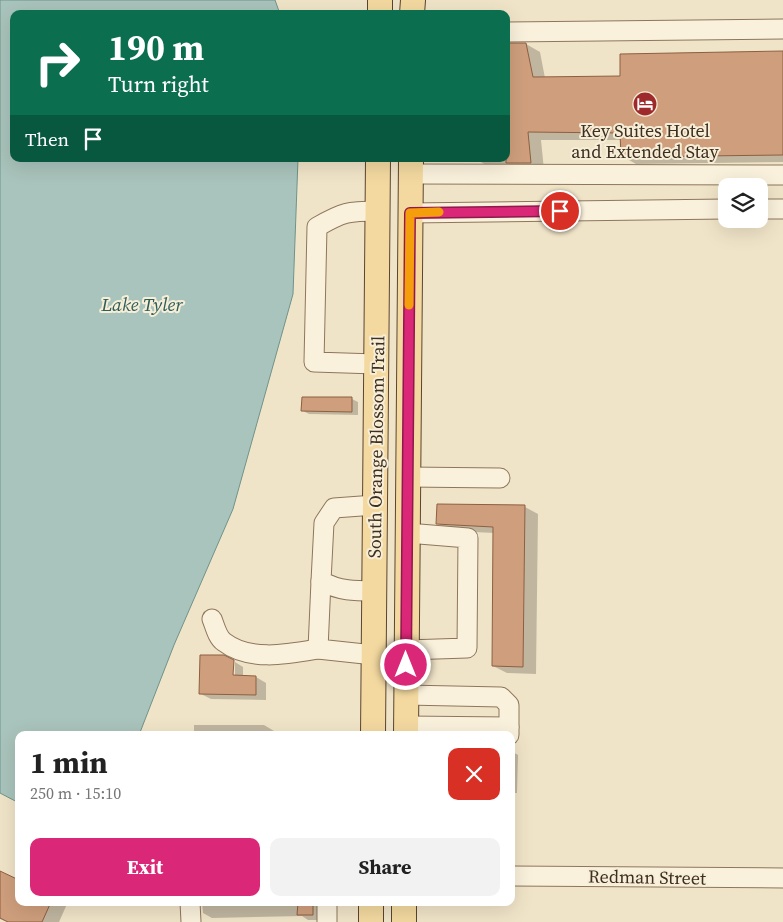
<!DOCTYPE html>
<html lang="en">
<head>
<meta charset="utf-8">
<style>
	body { margin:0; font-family:"Source Serif 4",serif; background:#f2f2f2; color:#222; height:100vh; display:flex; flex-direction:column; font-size:19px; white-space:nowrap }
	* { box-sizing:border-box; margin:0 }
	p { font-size:16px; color:#767676 }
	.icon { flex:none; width:28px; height:28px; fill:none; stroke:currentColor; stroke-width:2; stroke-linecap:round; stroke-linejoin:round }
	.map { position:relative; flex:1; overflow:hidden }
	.details { position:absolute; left:15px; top:731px; width:500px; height:175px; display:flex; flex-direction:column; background:#fff; border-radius:10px; box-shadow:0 5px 20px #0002 }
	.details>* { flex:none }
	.banner { position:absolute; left:10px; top:10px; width:500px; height:152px; border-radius:10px; box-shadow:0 5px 20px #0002; background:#0b6e4f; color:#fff; overflow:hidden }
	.controls { position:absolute; left:718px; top:178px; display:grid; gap:10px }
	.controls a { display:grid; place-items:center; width:50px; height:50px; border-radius:10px; background:#fff; box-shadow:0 5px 20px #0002; font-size:25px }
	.pin { position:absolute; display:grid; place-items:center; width:42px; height:42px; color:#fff; margin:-21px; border:2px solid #fff; border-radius:50%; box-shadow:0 1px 5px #0007 }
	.me { position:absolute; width:55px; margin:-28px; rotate:0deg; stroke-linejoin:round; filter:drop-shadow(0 0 4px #0008) }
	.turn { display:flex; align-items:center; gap:18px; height:105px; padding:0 15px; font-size:22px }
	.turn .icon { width:65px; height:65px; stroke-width:2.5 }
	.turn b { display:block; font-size:35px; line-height:42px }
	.then { display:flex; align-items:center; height:48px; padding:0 15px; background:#0003; gap:10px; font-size:19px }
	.round { display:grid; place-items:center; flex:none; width:52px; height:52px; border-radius:10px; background:#f2f2f2 }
	.summary { display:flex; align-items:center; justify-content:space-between; height:85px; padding:0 15px }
	h1 { font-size:30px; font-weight:700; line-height:38px }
	.button { display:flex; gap:10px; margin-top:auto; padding:10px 15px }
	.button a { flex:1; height:58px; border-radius:10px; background:#db2777; color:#fff; font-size:20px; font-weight:700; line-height:58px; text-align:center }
	.button a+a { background:#f2f2f2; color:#222 }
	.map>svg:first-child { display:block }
	.water { fill:#a9c4bc; stroke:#6f938a }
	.shadow { fill:#0003 }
	.building { fill:#cf9f7d; stroke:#8d5f41 }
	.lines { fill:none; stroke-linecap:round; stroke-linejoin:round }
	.minor-casing { stroke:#8d765c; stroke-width:21 }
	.major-casing { stroke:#5b4430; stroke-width:26 }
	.minor { stroke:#faf1dc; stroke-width:19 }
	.major { stroke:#f3d9a0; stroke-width:24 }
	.route-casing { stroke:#8e194d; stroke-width:12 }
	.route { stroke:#db2777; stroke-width:9 }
	.slow { stroke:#f59e0b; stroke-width:9 }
	.labels { text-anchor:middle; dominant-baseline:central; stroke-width:4; stroke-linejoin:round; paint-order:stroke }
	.poi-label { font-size:18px; fill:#3d2e20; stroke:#f7eed8 }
	.street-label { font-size:18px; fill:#3d2e20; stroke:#f7eed8 }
	.water-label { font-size:19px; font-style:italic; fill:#2f5d5a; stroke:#f7eed8 }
</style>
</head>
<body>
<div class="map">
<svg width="783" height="922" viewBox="0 0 783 922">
	<rect width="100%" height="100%" fill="#f0e4c8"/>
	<path class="water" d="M0,0H275L280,14H14V159H298L293,294L233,509L174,645L139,735H19V803L0,793Z"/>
	<g class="shadow">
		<path d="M526,44L540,52L545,78L622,77L783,53V162L636,164L622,156L621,140H541L544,170L493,169L479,161V159H506Z"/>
		<path d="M352,399L358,402V415L309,414L303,411Z"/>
		<path d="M525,507L538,514L536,674L507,673L493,666L495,533L451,531L437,523Z"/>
		<path d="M235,662L243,667V677H256L266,683V700L211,699L201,694L235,682Z"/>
		<path d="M194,725H264L274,731V735H194Z"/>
		<path d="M511,751L518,755L517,793H511Z"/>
		<path d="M0,873L19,902H64L67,904L59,922H7L0,919Z"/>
		<path d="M202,902H322V920H308L302,916L212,918L203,913Z"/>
	</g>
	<g class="building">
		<path d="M506,43H526L533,77L620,76V54L783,51V155L621,157L620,133L528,132L531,163H506Z"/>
		<path d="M302,397H352V412L301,411Z"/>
		<path d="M437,504L525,505L523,667L492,666L493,527L436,524Z"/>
		<path d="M200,655H224L234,660L233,675L256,676V695L199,694Z"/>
		<path d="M0,871L19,880V902H51L42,922H8L0,918Z"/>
		<path d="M298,902H313V915H297Z"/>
	</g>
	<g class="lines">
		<defs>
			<g id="minor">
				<path d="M506,32L783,29"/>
				<path d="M411,174L783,175"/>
				<path d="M759,209H783"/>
				<path d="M410,213L726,209"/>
				<path d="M376,364L314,362L317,227C343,212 348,211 378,211"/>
				<path d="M408,477L500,478"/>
				<path d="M321,581L318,649L374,655"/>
				<path d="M374,591C355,591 339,591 321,581L324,523L334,508L375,505"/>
				<path d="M212,619C215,626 217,637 224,642C250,662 289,654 318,649"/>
				<path d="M407,650L467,648L468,538L407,533"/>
				<path d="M406,695L501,697L509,705V735"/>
				<path d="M406,726L509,727"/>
				<path d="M511,876L783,878"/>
				<path d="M190,902L191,922"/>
				<path d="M327,922V902"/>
			</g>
			<g id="major">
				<path d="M380,14V0"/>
				<path d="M412,14L413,0"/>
				<path d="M373,735L378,159"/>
				<path d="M406,735L411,159"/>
				<path d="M371,922V902"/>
				<path d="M404,922V902"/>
			</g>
		</defs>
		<use href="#minor" class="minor-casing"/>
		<use href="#major" class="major-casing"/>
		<use href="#minor" class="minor"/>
		<use href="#major" class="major"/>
	</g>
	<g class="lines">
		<defs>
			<path id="route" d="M406,665L410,213L560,211"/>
		</defs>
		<use href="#route" class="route-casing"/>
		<use href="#route" class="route"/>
		<path class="slow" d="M409,305L410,213L439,212"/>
	</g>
	<defs>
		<symbol id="hotel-disc" viewBox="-11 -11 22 22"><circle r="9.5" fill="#9e2a2b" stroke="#f7eed8"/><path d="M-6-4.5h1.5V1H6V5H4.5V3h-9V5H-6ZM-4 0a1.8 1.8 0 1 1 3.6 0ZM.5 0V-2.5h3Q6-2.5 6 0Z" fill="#fff"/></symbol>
	</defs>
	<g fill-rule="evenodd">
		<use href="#hotel-disc" x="631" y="90" width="28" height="28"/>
	</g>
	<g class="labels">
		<g class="poi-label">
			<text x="645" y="130">Key Suites Hotel<tspan x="645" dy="21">and Extended Stay</tspan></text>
		</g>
		<g class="street-label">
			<text transform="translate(376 447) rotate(-89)">South Orange Blossom Trail</text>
			<text transform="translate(647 877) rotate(1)">Redman Street</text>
		</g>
		<g class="water-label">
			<text x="142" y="304">Lake Tyler</text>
		</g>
	</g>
</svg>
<div class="controls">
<a><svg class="icon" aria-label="layers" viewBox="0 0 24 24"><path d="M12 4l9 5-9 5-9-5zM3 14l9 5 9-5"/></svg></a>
</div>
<div class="pin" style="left:560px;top:211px;background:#d93025"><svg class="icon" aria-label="arrive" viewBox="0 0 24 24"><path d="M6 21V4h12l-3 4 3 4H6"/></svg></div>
<svg class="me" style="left:406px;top:665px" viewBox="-20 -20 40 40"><circle r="17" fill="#db2777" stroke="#fff" stroke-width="3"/><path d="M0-11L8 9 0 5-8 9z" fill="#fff"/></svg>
<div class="banner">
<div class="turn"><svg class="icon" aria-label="right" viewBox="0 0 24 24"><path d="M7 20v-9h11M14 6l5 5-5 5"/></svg><div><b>190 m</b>Turn right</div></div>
<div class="then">Then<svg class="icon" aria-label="arrive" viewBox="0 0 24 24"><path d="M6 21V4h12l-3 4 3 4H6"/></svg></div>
</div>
<section class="details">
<div class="summary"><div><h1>1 min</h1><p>250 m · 15:10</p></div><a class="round" style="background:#d93025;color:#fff"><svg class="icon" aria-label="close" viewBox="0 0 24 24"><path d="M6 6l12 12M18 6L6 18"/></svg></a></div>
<div class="button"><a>Exit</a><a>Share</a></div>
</section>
</div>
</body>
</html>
